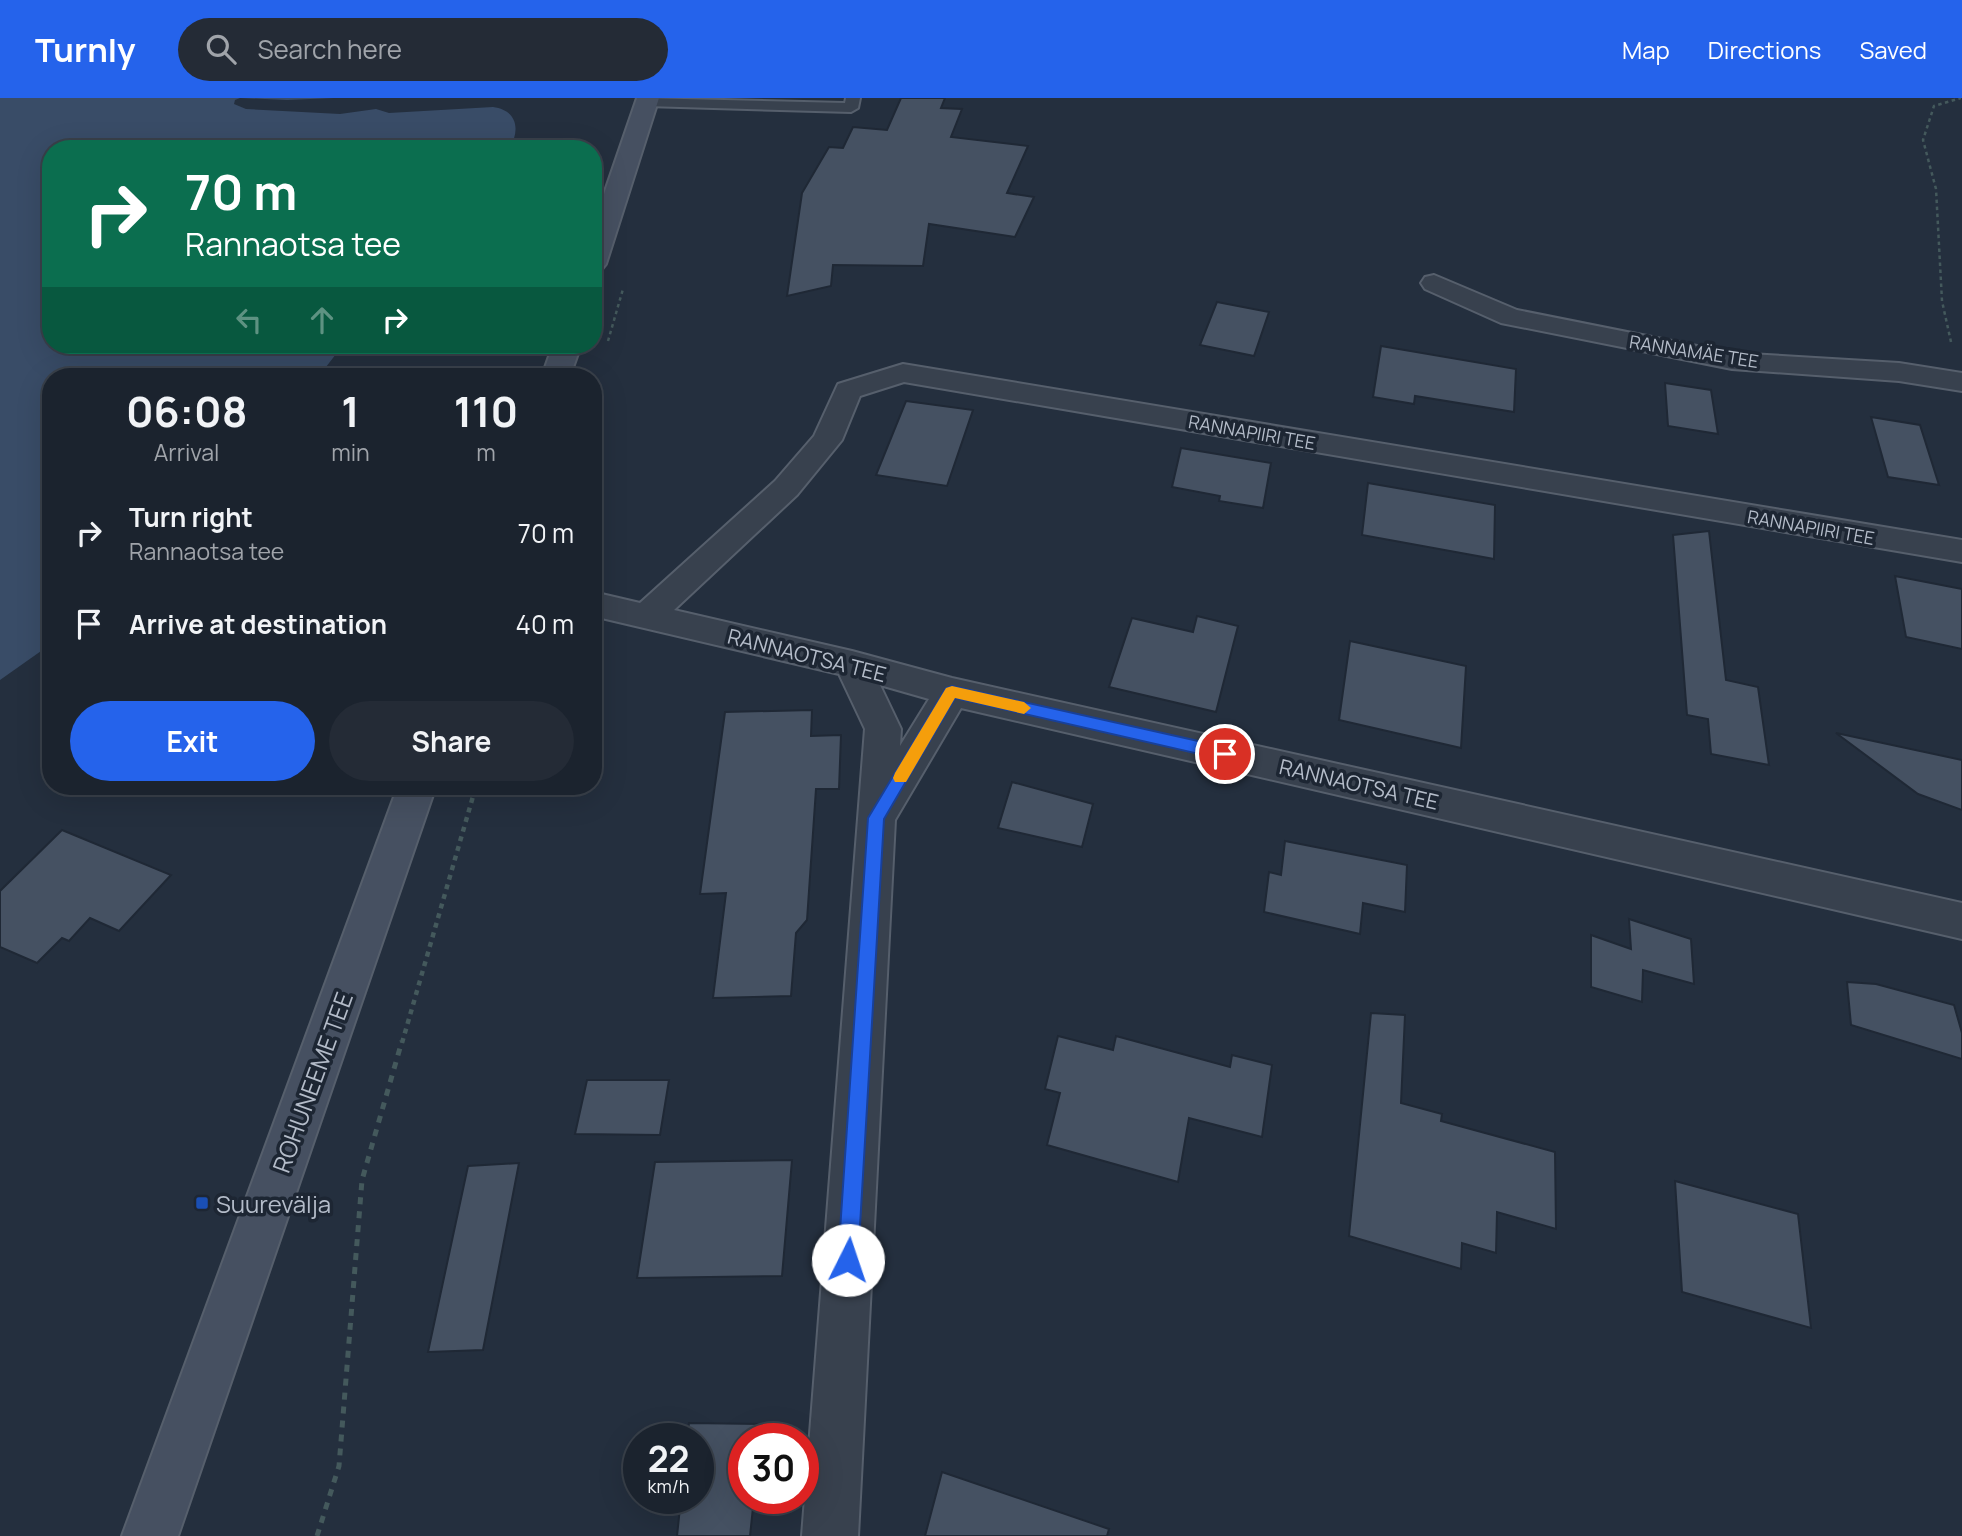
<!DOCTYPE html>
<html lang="en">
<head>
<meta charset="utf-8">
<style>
	body { margin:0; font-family:Manrope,sans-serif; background:#242b36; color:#f1f3f6; height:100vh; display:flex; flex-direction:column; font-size:26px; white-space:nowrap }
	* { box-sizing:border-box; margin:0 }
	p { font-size:23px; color:#a0a4aa }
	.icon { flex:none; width:38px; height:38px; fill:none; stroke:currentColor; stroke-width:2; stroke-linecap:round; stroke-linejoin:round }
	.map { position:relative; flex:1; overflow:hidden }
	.drawer { position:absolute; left:42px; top:270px; width:560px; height:427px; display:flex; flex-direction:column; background:#1b232e; border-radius:28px; box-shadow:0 7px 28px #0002,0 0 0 2px #39404a }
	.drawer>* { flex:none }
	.top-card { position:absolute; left:42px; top:42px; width:560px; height:214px; border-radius:28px; box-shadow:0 7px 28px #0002,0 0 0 2px #39404a; background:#0b6e4f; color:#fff; overflow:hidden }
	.speed { position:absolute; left:623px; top:1325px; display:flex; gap:14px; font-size:35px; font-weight:700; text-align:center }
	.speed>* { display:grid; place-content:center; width:91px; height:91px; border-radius:50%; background:#1b232e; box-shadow:0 7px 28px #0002,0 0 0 2px #39404a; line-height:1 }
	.speed small { font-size:18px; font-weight:400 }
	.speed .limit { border:10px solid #d22; background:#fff; color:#111 }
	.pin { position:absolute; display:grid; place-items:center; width:60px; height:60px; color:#fff; margin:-30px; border:4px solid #fff; border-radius:50%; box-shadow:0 2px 7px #0007 }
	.me { position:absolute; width:77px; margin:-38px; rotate:4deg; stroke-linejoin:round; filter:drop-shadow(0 0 5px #0008) }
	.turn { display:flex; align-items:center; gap:24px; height:147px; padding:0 28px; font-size:32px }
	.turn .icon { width:91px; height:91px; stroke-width:2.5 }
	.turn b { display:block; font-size:49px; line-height:60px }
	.lanes { display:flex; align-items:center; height:66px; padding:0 28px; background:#0003; justify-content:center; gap:35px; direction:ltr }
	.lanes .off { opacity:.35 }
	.eta { display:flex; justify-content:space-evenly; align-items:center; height:119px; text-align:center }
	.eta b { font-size:42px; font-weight:700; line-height:49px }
	.action { display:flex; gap:14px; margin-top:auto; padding:14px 28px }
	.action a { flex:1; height:80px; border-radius:42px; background:#2563eb; color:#fff; font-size:28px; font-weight:700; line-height:80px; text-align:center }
	.action a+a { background:#242b36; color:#f1f3f6 }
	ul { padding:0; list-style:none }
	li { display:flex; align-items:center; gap:21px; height:91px; padding:0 28px }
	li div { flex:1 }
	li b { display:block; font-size:26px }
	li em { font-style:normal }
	header { display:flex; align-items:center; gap:42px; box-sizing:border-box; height:98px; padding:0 35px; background:#2563eb; color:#fff }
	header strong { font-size:33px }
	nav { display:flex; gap:38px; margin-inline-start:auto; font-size:24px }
	.search { width:490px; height:63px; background:#242b36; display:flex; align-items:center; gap:18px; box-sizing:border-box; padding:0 24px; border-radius:38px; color:#a0a4aa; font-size:26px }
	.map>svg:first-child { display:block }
	.water { fill:#394c67 }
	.building { fill:#455162; stroke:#1f2835; stroke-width:2 }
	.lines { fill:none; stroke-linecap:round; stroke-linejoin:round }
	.lane-casing { stroke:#565f6c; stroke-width:4 }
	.street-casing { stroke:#565f6c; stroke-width:4 }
	.secondary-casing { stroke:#565f6c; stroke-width:4 }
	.path-far2 { stroke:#44595c; stroke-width:2.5; stroke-dasharray:3.5 3.5; stroke-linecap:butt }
	.path-far1 { stroke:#44595c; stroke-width:4.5; stroke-dasharray:5 5; stroke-linecap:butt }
	.path { stroke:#44595c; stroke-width:5; stroke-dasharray:7 7; stroke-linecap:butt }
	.lane { fill:#38414e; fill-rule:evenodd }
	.street { fill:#38414e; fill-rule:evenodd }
	.secondary { fill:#465061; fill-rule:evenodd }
	.route { fill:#2563eb; stroke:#184099; stroke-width:2 }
	.slow { fill:#f59e0b }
	.transit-dot { fill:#1a4fb4; stroke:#1d2633; stroke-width:2.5 }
	.labels { text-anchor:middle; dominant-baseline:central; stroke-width:7; stroke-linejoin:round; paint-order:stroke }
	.far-street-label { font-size:18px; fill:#b4bcc9; stroke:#1d2633 }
	.street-label { font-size:21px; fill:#b4bcc9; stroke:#1d2633 }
	.near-street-label { font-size:24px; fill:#b4bcc9; stroke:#1d2633 }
	.near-poi-label { font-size:24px; fill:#b4bcc9; stroke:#1d2633; text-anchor:start }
</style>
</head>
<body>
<header>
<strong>Turnly</strong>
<div class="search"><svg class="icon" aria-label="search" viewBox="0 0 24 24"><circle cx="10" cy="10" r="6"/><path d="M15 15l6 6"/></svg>Search here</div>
<nav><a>Map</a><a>Directions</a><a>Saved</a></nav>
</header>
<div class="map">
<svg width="1962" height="1438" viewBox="0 0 1962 1438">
	<rect width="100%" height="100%" fill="#242f3e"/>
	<path class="water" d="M0,0H334L287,2L240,0L235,2L234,6L246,11L340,16L376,11L389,15L493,9C517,12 521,32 509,51H51V247H343L319,278H51V546L0,582Z"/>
	<g class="building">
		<path d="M901,0H945L941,10L962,11L951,39L1028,48L1007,95L1034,99L1015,139L929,126L923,168L833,167L831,188L787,198L802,95L829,49L843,50L853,29L887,32Z"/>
		<path d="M1217,204L1269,214L1254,258L1200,247Z"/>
		<path d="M1381,248L1516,271L1514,314L1415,298L1414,306L1373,299Z"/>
		<path d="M1665,285L1711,292L1718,336L1668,328Z"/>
		<path d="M906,303L973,312L947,388L876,377Z"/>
		<path d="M1871,319L1920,327L1939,387L1888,379Z"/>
		<path d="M1181,350L1271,365L1263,410L1219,403L1220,398L1172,389Z"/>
		<path d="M1368,385L1495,407L1494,461L1362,437Z"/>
		<path d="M1709,433L1726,582L1758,589L1769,667L1711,656L1708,621L1687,617L1673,437Z"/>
		<path d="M1895,478L1962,491V551L1906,539Z"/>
		<path d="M1197,518L1238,528L1216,614L1109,589L1132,520L1193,534Z"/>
		<path d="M1350,543L1466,568L1461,650L1339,622Z"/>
		<path d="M812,612L811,638L841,637L839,691H816L807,822L796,835L791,898L713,900L726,795L700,796L725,614Z"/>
		<path d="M1836,635L1962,662V712L1918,696Z"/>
		<path d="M1012,684L1093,706L1082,749L998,730Z"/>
		<path d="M62,732L171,777L119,833L90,820L69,843L62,840L37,865L0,849V793Z"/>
		<path d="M1285,743L1407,767L1405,814L1363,805L1360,836L1264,814L1269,774L1281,777Z"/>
		<path d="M1629,821L1691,841L1694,886L1643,872L1642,904L1591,889V837L1631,851Z"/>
		<path d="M1847,884L1876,886L1954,907L1962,935V961L1851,927Z"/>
		<path d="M1371,915L1405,917L1401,1005L1442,1016L1441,1023L1555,1054L1556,1131L1497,1114L1496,1155L1462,1145L1461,1171L1349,1138Z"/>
		<path d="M1058,938L1113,952L1116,938L1230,969L1232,957L1272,967L1262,1039L1189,1020L1178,1084L1047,1047L1060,995L1045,991Z"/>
		<path d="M587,982H669L660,1037L575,1036Z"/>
		<path d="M792,1062L782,1178L637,1180L655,1064Z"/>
		<path d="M519,1065L483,1252L428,1254L468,1068Z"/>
		<path d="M1675,1083L1798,1116L1811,1230L1682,1194Z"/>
		<path d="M689,1325L761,1326L759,1340H744V1400H754L750,1438H677L681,1400H698V1340H687Z"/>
		<path d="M942,1374L1109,1431L1107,1438H925Z"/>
	</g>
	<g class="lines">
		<defs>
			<path id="lane" d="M644,0L845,5L846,0H860L858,10L851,14L646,8L639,4Z"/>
			<g id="street">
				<path d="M1434,177L1517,212L1732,255L1899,265L1962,275V293L1899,283L1732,271L1501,225L1425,191L1421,185L1425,179Z"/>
				<path d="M903,266L1962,442V464L904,284L860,298L842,342L797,397L674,512L852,553L952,580L1962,805V841L961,610L895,722L858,1438H802L865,631L839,576L593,518V494L640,505L775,383L814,338L838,286ZM880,587L929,601L900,648L901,631Z"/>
			</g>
			<g id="secondary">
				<path d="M637,0H659L606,166L602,171L593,174V128Z"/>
				<path d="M553,247H581L570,278H542Z"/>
				<path d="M398,688H436L178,1438H122Z"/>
			</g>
		</defs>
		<use href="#lane" class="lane-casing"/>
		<use href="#street" class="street-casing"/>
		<use href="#secondary" class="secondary-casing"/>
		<g class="path-far2">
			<path d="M608,243L623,191"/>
			<path d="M1951,244L1942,203L1936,91L1923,42L1934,8L1961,0"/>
		</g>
		<path class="path-far1" d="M402,945L476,688"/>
		<path class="path" d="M317,1438L339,1368L362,1082L402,943"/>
		<use href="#lane" class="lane"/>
		<use href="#street" class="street"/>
		<use href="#secondary" class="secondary"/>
	</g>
	<path class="route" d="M952,588L1225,649L1232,656L1225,662L955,600L884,721L858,1162L855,1169L848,1172L841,1169L838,1162L868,720L946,590Z"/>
	<path class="slow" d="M952,588L1024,604L1031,610L1024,616L955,600L906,684H895L893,680L895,675L946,590Z"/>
	<rect class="transit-dot" x="195" y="1098" width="14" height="14" rx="3.5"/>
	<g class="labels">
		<g class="far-street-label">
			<text transform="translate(1694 253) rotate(9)">RANNAMÄE TEE</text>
			<text transform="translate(1252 334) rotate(10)">RANNAPIIRI TEE</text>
			<text transform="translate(1811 429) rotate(10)">RANNAPIIRI TEE</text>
		</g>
		<g class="street-label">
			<text transform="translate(807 557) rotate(14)">RANNAOTSA TEE</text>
			<text transform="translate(1359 686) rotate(13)">RANNAOTSA TEE</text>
		</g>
		<g class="near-street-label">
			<text transform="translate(312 984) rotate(-70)">ROHUNEEME TEE</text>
		</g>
		<g class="near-poi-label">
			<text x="216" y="1105">Suurevälja</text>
		</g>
	</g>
</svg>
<div class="speed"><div>22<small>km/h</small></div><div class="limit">30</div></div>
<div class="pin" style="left:1225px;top:656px;background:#d93025"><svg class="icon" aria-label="arrive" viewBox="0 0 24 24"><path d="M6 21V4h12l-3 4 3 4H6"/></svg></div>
<svg class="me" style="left:848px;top:1162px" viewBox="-20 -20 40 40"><circle r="19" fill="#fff"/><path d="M0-13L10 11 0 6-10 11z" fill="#2563eb"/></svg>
<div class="top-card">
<div class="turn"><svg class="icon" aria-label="right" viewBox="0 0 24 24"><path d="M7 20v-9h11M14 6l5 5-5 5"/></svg><div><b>70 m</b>Rannaotsa tee</div></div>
<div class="lanes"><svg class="icon off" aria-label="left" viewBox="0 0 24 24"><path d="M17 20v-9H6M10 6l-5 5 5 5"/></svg><svg class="icon off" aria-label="ahead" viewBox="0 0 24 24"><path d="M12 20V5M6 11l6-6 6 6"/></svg><svg class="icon" aria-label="right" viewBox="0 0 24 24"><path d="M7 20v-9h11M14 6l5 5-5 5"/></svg></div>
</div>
<section class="drawer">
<div class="eta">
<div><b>06:08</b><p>Arrival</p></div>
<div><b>1</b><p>min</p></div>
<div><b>110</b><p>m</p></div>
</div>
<ul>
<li><svg class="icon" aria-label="right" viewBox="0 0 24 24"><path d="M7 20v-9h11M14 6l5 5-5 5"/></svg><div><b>Turn right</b><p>Rannaotsa tee</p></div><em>70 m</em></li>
<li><svg class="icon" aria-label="arrive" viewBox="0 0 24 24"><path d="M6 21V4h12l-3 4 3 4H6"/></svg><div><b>Arrive at destination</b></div><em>40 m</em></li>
</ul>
<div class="action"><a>Exit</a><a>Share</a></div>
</section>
</div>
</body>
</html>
